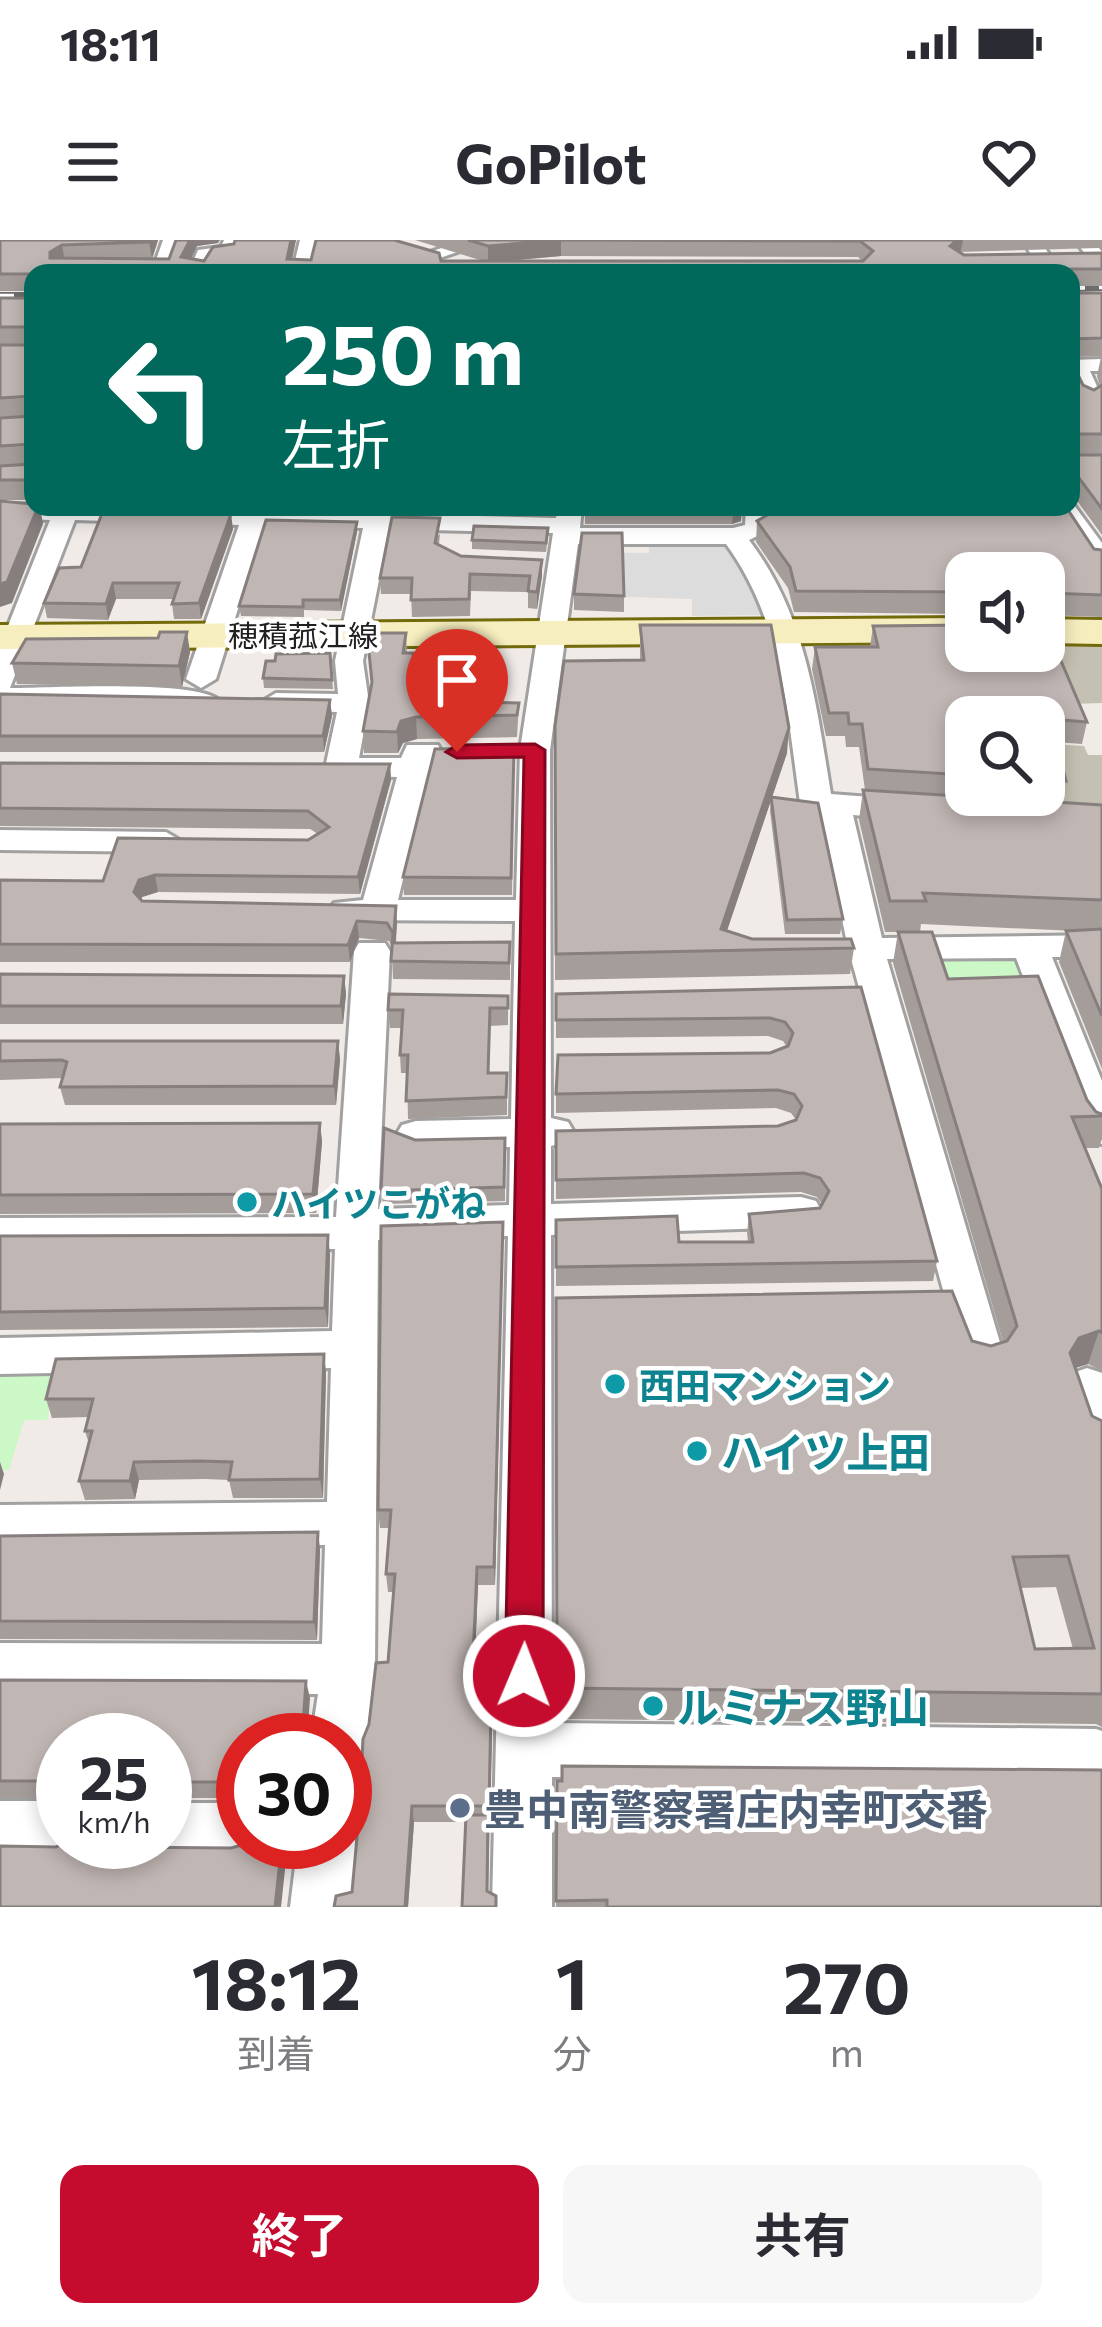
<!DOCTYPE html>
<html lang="ja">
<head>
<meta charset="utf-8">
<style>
	body { margin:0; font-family:Commissioner,"Noto Sans JP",sans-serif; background:#f7f7f7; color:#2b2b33; height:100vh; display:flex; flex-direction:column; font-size:45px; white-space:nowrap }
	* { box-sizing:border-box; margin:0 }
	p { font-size:39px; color:#7c7c81 }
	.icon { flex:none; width:66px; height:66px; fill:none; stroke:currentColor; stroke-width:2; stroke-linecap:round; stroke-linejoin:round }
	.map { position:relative; height:1667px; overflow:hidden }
	.sheet { display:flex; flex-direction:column; background:#fff; flex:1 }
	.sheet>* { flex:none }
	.guide { position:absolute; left:24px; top:24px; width:1056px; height:252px; border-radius:24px; box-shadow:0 6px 18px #0003; background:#00695c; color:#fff; overflow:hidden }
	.tools { position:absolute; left:945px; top:312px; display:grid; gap:24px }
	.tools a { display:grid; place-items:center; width:120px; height:120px; border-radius:24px; background:#fff; box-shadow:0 6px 18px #0003; font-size:60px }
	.speed { position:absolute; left:36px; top:1473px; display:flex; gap:24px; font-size:60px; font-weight:700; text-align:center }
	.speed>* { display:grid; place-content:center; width:156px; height:156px; border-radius:50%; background:#fff; box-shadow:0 6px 18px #0003; line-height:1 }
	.speed small { font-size:30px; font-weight:400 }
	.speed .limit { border:18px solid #d22; background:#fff; color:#111 }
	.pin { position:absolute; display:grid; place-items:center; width:102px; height:102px; color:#fff; margin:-123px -51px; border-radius:50% 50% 50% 0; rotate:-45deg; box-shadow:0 0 12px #0007 }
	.pin .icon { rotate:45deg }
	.me { position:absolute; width:132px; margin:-66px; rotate:1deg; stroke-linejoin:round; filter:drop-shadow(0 0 9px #0008) }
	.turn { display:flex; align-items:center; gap:42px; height:252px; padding:0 60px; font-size:54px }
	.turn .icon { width:156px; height:156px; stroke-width:2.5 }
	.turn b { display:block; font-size:84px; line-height:102px }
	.eta { display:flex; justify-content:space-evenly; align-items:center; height:204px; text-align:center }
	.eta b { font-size:72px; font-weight:700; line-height:84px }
	.action { display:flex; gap:24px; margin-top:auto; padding:24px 60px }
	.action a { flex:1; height:138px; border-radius:24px; background:#c50b2e; color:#fff; font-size:48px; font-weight:700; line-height:138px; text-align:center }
	.action a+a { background:#f7f7f7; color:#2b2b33 }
	.status { display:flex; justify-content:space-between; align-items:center; height:84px; padding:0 60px; background:#fff; direction:ltr }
	.status svg { height:33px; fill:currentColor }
	header { display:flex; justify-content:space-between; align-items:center; height:156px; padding:0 60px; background:#fff; font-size:54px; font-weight:700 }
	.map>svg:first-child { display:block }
	.construction { fill:#c4c1b2 }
	.park { fill:#ccf7c7 }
	.parking { fill:#dcdcdc }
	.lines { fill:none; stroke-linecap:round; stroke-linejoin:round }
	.street-casing { stroke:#a1a1a1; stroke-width:6 }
	.secondary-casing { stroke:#736a0b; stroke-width:6 }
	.street { fill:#fff; fill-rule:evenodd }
	.secondary { fill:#f6eebe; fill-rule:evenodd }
	.rail-casing { stroke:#6e6e6e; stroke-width:8 }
	.rail { stroke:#fff; stroke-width:4.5; stroke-dasharray:14; stroke-linecap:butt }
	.wall { fill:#a59d9a; fill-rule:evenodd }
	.shaded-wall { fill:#867f7d }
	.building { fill:#c0b6b3; stroke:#867f7d; stroke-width:3; fill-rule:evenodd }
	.route { fill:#c50b2e; stroke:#80071e; stroke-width:3 }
	.culture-dot { fill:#0f9aa8; stroke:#fff; stroke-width:4.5 }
	.service-dot { fill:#5c6f8a; stroke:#fff; stroke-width:4.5 }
	.labels { text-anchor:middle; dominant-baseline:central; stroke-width:9; stroke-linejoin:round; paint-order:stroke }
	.far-street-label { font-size:30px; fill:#202020; stroke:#fff }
	.culture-label { font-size:36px; font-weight:bold; fill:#0d838f; stroke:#fff; text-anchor:start }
	.near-culture-label { font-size:42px; font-weight:bold; fill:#0d838f; stroke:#fff; text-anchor:start }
	.near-service-label { font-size:42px; font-weight:bold; fill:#4e5e75; stroke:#fff; text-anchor:start }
</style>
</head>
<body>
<div class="status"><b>18:11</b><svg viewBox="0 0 49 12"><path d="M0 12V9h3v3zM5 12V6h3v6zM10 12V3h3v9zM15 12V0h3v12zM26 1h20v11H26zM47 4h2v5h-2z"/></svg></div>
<header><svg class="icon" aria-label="menu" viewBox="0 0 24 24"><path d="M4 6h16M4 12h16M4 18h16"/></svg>GoPilot<svg class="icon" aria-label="heart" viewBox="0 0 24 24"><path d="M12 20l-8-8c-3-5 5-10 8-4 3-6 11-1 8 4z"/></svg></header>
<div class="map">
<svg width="1102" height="1667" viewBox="0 0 1102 1667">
	<rect width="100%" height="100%" fill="#f0ebe7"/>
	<g class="construction">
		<path d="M1048,405H1102V463L1071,464Z"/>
		<path d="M1050,504L1084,506L1088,515H1102V573L1066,571Z"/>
	</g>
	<g class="park">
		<path d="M927,711L1021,715L1036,757L944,760Z"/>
		<path d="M59,1124L47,1180H24L9,1230H0V1126Z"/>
	</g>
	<path class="parking" d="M649,301H727L742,318L765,375L692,376V359L571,355L578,312L649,313Z"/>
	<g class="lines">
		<defs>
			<g id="street">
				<path d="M163,0H181L169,32L110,30L119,24L155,23Z"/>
				<path d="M224,0H242L235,16L212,19L206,33H188L198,10L221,7Z"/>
				<path d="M300,0H318L310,33H292Z"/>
				<path d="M464,0H493L425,23L416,17Z"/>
				<path d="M1022,0H1040L1061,33H1043Z"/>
				<path d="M1075,0H1093L1102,11V30L1095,28Z"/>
				<path d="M1102,119V131H1090L1102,157L1091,164L1083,162L1071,137V120Z"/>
				<path d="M1071,261L1102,303V329L1093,327L1052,267H1071Z"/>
				<path d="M0,264L556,278L558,267H582L580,288H733L745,285L746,267H770V290L749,300C806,375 816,463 831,554L910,560L926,570L910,580L853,575L882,698L1102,695V717H1052L1102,841V904L1088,900L1082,890L1016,718L887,719L1004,1116L997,1129L981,1134L965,1129L848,708L820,573L805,570L800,563C787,472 782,380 726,304H578L550,510L551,878L568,882L574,892L568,902L551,906V964L801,957L816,961L822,972L816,983L801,987L551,995L552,1483L1096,1489L1102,1491V1541L552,1537V1667H492L508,996L378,1000L375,1429L367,1500L359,1519L345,1524V1500H311L318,1454L0,1453V1403L322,1404L325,1305L0,1309V1265L327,1262L331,1128L0,1134V1098L332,1091L335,1009L0,1010V978L336,977L354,711L359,703H385L390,711L378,969L509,965L510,907L416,909L402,905L396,895L402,885L416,881L511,879L515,681L346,680L334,677L329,670L334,663L363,660L397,537L330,535L325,528L337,472L276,471L261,462L276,453L338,454L335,421L363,288L264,286L216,439L201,448L186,439L239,285L75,280L10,448C47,448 200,439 220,461L205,470L150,465L0,466V406L50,280L0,278ZM389,289L553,293L520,510L516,660H398L432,520L442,512L438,505H407L401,518H359L369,463L363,421Z"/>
				<path d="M0,590L166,592L183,602L166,612L0,610Z"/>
				<path d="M1087,1128L1102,1133V1213L1085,1207L1064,1147L1070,1134Z"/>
				<path d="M0,1561H63V1602H87L83,1610L63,1619H0Z"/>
				<path d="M165,1563H243V1602H268L263,1612C229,1626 179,1626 145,1612L140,1602H165Z"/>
				<path d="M345,1580L356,1602L350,1667H290L298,1602H345Z"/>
			</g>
			<g id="secondary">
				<path d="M966,378V402L0,409V385Z"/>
				<path d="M1044,379L1102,380V404L1044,403Z"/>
			</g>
		</defs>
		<use href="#street" class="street-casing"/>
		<use href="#secondary" class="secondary-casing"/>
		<use href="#street" class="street"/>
		<use href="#secondary" class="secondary"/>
		<defs>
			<g id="rail">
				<path d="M1071,48L1102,47"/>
				<path d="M0,56H33"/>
			</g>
		</defs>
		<use href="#rail" class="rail-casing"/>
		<use href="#rail" class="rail"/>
	</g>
	<g class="wall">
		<path d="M0,0H158L152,19H169L176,0L218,3L197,6L191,19L204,21L234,4L235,0H296L292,19L441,21H483L415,0H1102V12L1099,8L959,12L964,15L1102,13V46H1071V53H1102V116L1071,117V33H33V260H0V178L32,175L0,177V58H33V51H0ZM561,16L858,17L862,21H510Z"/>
		<path d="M1101,117H1102V295L1075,258L1071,259V121L1083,145L1094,150L1100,146L1097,136Z"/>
		<path d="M298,267H554L552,273Z"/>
		<path d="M585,267H742L741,281L732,284H585Z"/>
		<path d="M775,267H1066L1094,309L1102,310V377L1044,375L966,333V374L794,372L788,348L756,302L757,281L775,271Z"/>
		<path d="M357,282V292L341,371L304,370V377L241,376L239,366Z"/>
		<path d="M233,289L201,379H174L172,364L173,359H116L108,380L47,378L44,363L81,327Z"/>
		<path d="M440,294L439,304L461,316L542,320V336L537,369L528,368V352L471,351L470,376L412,377L411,354H381L380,338Z"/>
		<path d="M548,297L546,312L472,309V300Z"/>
		<path d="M574,354L624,356V372L574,370Z"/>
		<path d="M640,385L787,513L772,557L843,679L840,694H785L770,571L771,560L727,691L752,699L854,708L850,734L555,740V486L640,420Z"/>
		<path d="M873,386L1087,482L1082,504L1056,502L1066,541L1061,562L1102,565V829L1059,722L1066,691H1076L921,684L920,692L948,739L1087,860L1096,872L1102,874V899L1099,908H1085L1102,949V1131L1088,1124L1075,1128L1092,1176L1102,1181V1487L1096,1484L556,1479V1058L972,1101L991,1106L1003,1102L893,723L898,692H885L859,580L863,550H865L859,507H846L845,496H826L812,429L815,407H870ZM966,477H1044V555H966ZM1056,1347L1073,1409H1035L1020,1348Z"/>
		<path d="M406,393L407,413L415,433H473V462L519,463L517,497L417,499L403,503L398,513H364L363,491L372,443Z"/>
		<path d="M190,412L182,447L17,444L12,423Z"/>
		<path d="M330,413L333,449L264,448L263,438L275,421Z"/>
		<path d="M0,454L330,460L332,476L324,512H0Z"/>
		<path d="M514,508L512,655H404L403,637Z"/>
		<path d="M0,523L390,524L391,540L360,654L158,652L142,657L141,660L397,683L396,703L510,702V740L393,739L392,707L389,701L359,698L350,722H0V640L103,641L308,600L318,594L310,589L0,586Z"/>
		<path d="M0,734L344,736L346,754L343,784H0Z"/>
		<path d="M861,747L937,1021L933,1041L556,1046V980L679,1002H748L747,993L749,974L820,968L822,964L817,957L801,952L556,959V891L778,886L796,880L791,873L776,868L556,873V854L770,813L787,807L783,801L768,796L556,798V754Z"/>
		<path d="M508,756V785L490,786L489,833H507V875L408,879L407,833H401L400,815L402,788H390L388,770Z"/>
		<path d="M0,801H338L340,820L336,865H65L60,847L63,838L0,840Z"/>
		<path d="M320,883L322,902L316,973L0,974V884Z"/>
		<path d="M505,898V961L383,964L381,951L415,900Z"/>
		<path d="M0,996L330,1014L328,1087L0,1090Z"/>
		<path d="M503,1001L495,1345H478L475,1420L493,1438L488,1652L496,1656L497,1667H462L466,1582H414L408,1667H334L352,1652L357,1594L353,1575H359L369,1484L388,1422L393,1352H388L386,1334L390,1288H380L378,1270Z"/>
		<path d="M324,1114L326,1133L323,1258H233L229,1240L205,1239L139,1240L135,1259L85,1260L79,1241L89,1204L85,1191L89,1177L52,1178L46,1159Z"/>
		<path d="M318,1292L320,1310L317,1400L0,1399V1296Z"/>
		<path d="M0,1440L310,1458L243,1558H165V1500H63V1587L61,1581L60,1558H0Z"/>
		<path d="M557,1541L1102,1667H556Z"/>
	</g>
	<g class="shaded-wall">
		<path d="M150,0H158L152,19L149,2Z"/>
		<path d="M190,0H220L218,3L197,6L184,33L181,17Z"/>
		<path d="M291,0H296L289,33L287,19Z"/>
		<path d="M561,0V16L488,22V6Z"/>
		<path d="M957,0H963L961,10L948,22L950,6Z"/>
		<path d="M62,5L65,22L50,18V12Z"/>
		<path d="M1079,238L1075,258L1071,259V241Z"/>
		<path d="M38,267H40L43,284L12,363L0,367V344Z"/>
		<path d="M734,267H742L741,281L732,284Z"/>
		<path d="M231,274L233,289L201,379L199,363Z"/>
		<path d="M357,282V292L341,371L340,360Z"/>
		<path d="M542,320V336L537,369V352Z"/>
		<path d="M113,343L116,359L108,380L106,364Z"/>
		<path d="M187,392L190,412L182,447L179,426Z"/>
		<path d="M330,460L332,476L324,512L323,496Z"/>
		<path d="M416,477L417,499L403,503L398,513L397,492L401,481Z"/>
		<path d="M789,488L787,513L720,711L721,689Z"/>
		<path d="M390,524L391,540L360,654L358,637Z"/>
		<path d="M155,635L158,652L142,657L137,670L134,652L139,640Z"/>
		<path d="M396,666L397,683L394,721L393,703Z"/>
		<path d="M357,681L359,698L350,722L348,705Z"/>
		<path d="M344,736L346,754L343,784L341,766Z"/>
		<path d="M338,801L340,820L336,865L334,846Z"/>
		<path d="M320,883L322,902L316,973L313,954Z"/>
		<path d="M503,982V1001L495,1345L494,1327Z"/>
		<path d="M328,995L330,1014L328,1087L325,1068Z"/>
		<path d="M1099,1091L1088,1124L1069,1130L1070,1113L1079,1098Z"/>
		<path d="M324,1114L326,1133L323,1258L320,1239Z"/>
		<path d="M0,1222L4,1234L0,1250Z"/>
		<path d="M134,1222L139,1240L135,1259L130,1241Z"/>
		<path d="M318,1292L320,1310L317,1400L314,1382Z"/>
		<path d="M477,1327L478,1345L474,1438L473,1420Z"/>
		<path d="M492,1420L493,1438L490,1582L489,1566Z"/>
		<path d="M306,1441L310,1458L307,1500H302Z"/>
		<path d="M412,1566L414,1582L408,1667H405Z"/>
		<path d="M282,1602H288L281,1667H275Z"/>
	</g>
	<g class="building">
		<path d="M0,0H150L149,2L62,5L50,12V18L169,19L176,0H190L181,17L204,21L213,7L234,4L235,0H291L287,19L311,20L316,0H394L439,13L441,21H863L873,11L860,1L561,0H957L950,6L964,15L1102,13V29H1071V53H1102V98L1071,99V108V33H260L261,30H208L207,33H33V240H0V226L32,224V204L0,206V178L32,176V156L0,158V105H33V87H0V58H33V34H0Z"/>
		<path d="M468,0H561L488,6Z"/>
		<path d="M1071,121L1083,145L1094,150L1102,145V194H1072V215H1102V269L1079,238L1071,241Z"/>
		<path d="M0,261L33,264V267H38L7,342L0,344Z"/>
		<path d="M776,267H1066L1094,309L1102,310V355L1048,353L1044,355V333H966V352L796,351L790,327L757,281L776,270Z"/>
		<path d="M103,271L231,274L199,363L172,364L179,343H113L106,364L44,363L59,328L81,327Z"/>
		<path d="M392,277L440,278L435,303L461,316L542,320L537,352L528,351L530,336L470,334L469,359L411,360L412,338H380Z"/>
		<path d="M266,280L357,282L340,360H303V367L239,366Z"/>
		<path d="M474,286L548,288L546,303L472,300Z"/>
		<path d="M582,293H622L624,356L574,354Z"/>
		<path d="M1044,381L1087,482L1050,479L1066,541L1044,540V477H966V535L868,529L862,484H849L848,473H829L815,407H878L873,386L966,385V411H1044Z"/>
		<path d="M640,385H771L789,488L721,689L752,699H851L854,708L556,714L555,486L564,421L644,420Z"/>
		<path d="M160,392H187L179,426L12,423L26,399L158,398Z"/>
		<path d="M367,393H406L403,413H413L414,433H473L471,462L519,463L517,475L416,477L401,481L397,492L363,491L372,442Z"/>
		<path d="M330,413L332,440L263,438L266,421H275L276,414Z"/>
		<path d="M0,454L330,460L323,496H0Z"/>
		<path d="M514,508L511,638L403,637L435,509Z"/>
		<path d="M0,523L390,524L358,637L155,635L139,640L134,652L142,661L396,666L393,703L510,702L509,723L391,721L393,693L387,683L357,681L348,705L0,704V640L103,641L118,598L308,600L329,587L308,571L0,568Z"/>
		<path d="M863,550L1102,565V660L923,653L926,661H890Z"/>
		<path d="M771,557L818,563L843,679L787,680Z"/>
		<path d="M1102,689V776L1066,691Z"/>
		<path d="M898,692H932L948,739L1038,736L1087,860L1096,872L1102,874V876L1072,877L1102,949V1093L1099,1091L1079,1098L1070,1113L1092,1176L1102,1181V1454L557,1448L556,1058L952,1051L972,1101L991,1106L1007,1101L1017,1086ZM1068,1316L1094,1408L1035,1409L1013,1317Z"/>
		<path d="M0,734L344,736L341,766H0Z"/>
		<path d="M861,747L937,1021L556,1027V980L677,976L679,1002H753L749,974L820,968L829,951L820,938L804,933L556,940V891L778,886L796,880L802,866L794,854L778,850L556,854L558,815L770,813L788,806L793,793L785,782L770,778L556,780V754Z"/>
		<path d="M389,754L508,756V768H490L488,833H507L506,857L406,861L408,815H400L403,770H388Z"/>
		<path d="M0,801H338L334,846L60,847L67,822L62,820L0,821Z"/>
		<path d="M320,883L313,954L0,955V884Z"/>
		<path d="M384,888L415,900L505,898L504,947L381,951Z"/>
		<path d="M503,982L494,1327H477L473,1420H492L489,1566H412L405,1667H334L336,1656L352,1652L358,1586L353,1575H359L363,1499L369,1484L376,1423L388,1422L395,1334H386L391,1270H378L381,986Z"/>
		<path d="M328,995L325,1068L0,1072V996Z"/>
		<path d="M324,1114L320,1239L229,1240L232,1222L200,1221L134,1222L130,1241H79L92,1191H85L93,1159H46L56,1119Z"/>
		<path d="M318,1292L314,1382L0,1381V1296Z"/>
		<path d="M0,1440L306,1441L302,1500H243V1546L239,1542H165V1500H63V1581H61L59,1541H0Z"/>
		<path d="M562,1526L1102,1530V1667H607V1660L556,1661L557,1541H562Z"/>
		<path d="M466,1575H488L487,1651L496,1656V1667H462Z"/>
		<path d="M68,1602H115L114,1607L231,1608L253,1602H282L275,1667H0V1606L56,1607Z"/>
	</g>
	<path class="route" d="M535,504L545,510L543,1436L538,1449L524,1454L511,1449L505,1436L524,517L457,518L446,512L457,505Z"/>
	<g class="culture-dot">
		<circle cx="247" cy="962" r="12"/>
		<circle cx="615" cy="1144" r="12"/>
		<circle cx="697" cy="1211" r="12"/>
		<circle cx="653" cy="1466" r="12"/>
	</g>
	<circle class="service-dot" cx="460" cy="1568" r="12"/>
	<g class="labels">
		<g class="far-street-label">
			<text x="303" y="394">穂積菰江線</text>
		</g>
		<g class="culture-label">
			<text x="271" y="962">ハイツこがね</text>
			<text x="639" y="1144">西田マンション</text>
		</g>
		<g class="near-culture-label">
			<text x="721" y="1211">ハイツ上田</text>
			<text x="677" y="1466">ルミナス野山</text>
		</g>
		<g class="near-service-label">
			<text x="484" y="1568">豊中南警察署庄内幸町交番</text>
		</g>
	</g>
</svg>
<div class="tools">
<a><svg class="icon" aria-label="sound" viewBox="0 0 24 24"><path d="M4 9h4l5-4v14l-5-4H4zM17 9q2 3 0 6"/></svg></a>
<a><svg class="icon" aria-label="search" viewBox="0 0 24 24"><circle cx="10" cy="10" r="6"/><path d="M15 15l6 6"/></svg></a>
</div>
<div class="speed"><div>25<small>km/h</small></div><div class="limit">30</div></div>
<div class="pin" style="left:457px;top:512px;background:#d93025"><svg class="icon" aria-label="arrive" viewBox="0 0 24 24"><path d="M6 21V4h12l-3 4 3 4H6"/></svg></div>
<svg class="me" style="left:524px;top:1436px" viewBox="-20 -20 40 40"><circle r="17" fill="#c50b2e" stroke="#fff" stroke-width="3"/><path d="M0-11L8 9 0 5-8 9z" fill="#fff"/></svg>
<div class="guide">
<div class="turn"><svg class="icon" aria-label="left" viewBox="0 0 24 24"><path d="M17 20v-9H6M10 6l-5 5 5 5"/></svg><div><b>250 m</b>左折</div></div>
</div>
</div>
<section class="sheet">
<div class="eta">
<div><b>18:12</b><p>到着</p></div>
<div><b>1</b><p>分</p></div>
<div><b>270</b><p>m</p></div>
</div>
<div class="action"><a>終了</a><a>共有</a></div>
</section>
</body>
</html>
